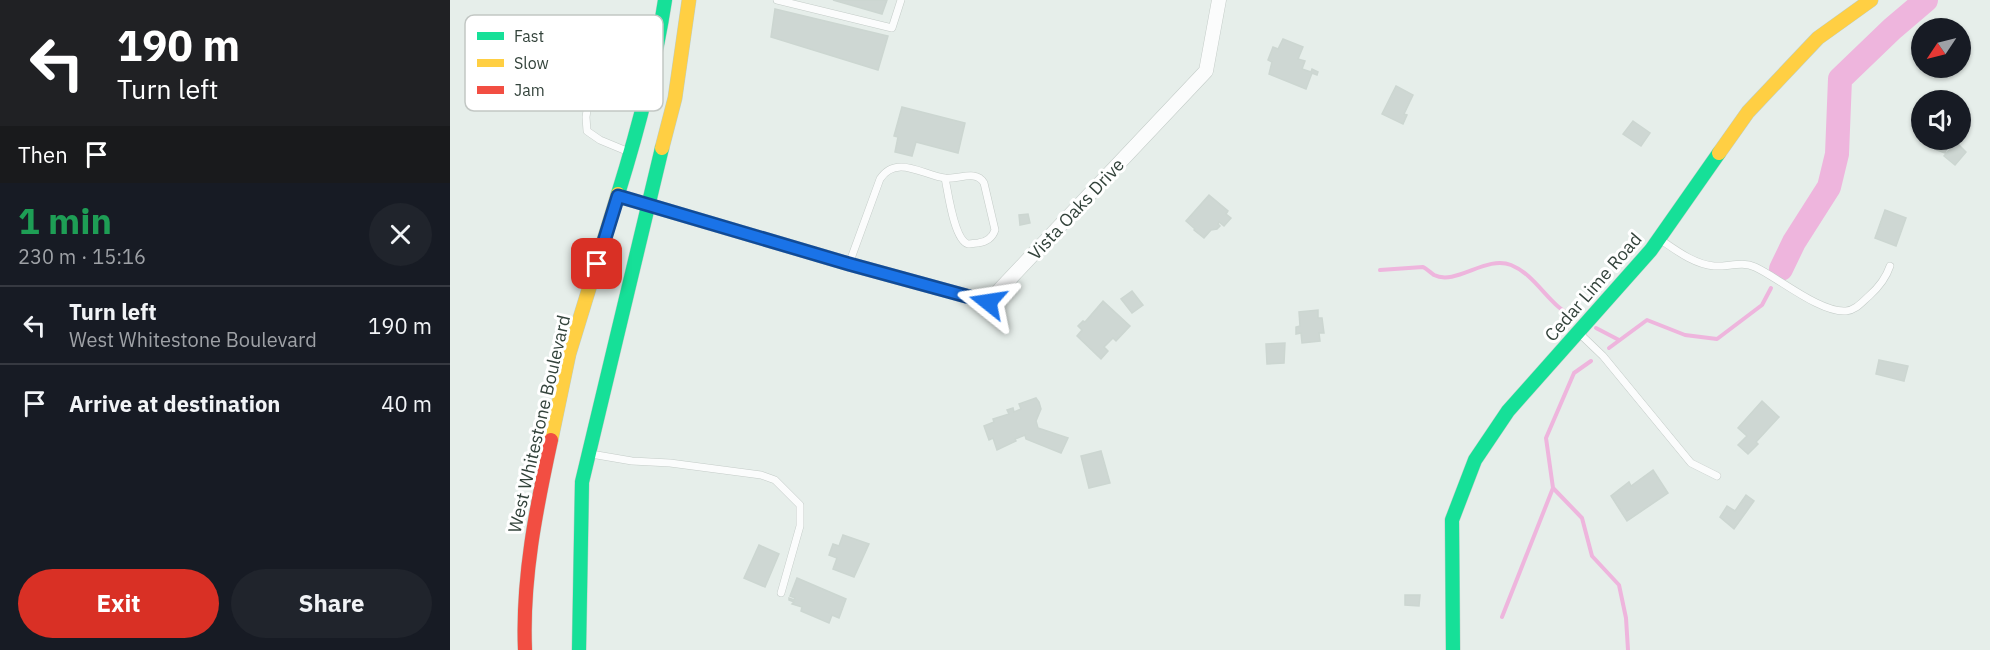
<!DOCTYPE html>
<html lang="en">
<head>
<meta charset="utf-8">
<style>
	body { margin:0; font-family:"IBM Plex Sans",sans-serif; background:#20242c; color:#f1f3f6; height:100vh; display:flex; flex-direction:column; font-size:22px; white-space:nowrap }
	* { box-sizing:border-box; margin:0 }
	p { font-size:20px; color:#9ea1a6 }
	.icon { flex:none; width:33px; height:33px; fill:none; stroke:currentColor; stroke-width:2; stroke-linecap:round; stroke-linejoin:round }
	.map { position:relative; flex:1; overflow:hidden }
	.drawer { display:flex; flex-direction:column; background:#171b24; width:450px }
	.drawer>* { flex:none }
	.top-card { background:#202124; color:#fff; overflow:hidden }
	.needle { width:39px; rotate:235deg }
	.controls { position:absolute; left:1461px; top:18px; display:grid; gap:12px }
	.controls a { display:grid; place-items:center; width:60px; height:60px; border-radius:50%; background:#171b24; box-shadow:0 2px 4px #0004; font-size:30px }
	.pin { position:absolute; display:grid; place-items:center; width:51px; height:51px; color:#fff; margin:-26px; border-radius:12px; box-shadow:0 3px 9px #0006 }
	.me { position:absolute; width:66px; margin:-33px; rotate:285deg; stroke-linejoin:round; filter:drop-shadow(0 0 4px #0008) }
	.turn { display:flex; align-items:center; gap:21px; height:126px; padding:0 18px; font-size:27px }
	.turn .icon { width:78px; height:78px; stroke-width:2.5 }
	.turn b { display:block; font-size:42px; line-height:51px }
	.then { display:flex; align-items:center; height:57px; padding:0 18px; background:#0003; gap:12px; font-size:22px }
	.round { display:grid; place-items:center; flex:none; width:63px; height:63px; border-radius:32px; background:#20242c }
	.headline { display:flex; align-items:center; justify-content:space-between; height:102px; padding:0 18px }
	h1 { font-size:36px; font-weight:800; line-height:45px; color:#1e9e55 }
	.action { display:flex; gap:12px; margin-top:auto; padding:12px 18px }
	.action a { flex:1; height:69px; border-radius:36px; background:#d93025; color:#fff; font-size:24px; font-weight:800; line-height:69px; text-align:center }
	.action a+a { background:#20242c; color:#f1f3f6 }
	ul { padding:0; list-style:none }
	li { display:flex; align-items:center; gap:18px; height:78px; padding:0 18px; border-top:2px solid #363941 }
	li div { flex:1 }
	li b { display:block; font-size:22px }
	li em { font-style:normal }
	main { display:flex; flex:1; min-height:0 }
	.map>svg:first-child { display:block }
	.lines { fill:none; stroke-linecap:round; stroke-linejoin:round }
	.stream { stroke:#eeb5dd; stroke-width:4 }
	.river { stroke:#eeb5dd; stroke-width:24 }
	.building { fill:#ced7d3; stroke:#ccd6d1; stroke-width:1.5 }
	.lane-casing { stroke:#c4ccc8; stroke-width:8 }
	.street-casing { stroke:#c4ccc8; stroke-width:15 }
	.fast-casing { stroke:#bdcec6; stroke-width:15 }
	.slow-casing { stroke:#bdcec6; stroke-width:15 }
	.jam-casing { stroke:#bdcec6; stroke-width:15 }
	.lane { stroke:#fbfcfc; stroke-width:7 }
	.street { stroke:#fbfcfc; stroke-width:14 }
	.fast { stroke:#16e098; stroke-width:14 }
	.slow { stroke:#ffcf43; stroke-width:14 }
	.jam { stroke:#f24e42; stroke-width:14 }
	.route-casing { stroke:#114b97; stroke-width:15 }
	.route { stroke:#1a73e8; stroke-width:10 }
	.labels { text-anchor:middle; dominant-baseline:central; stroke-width:6; stroke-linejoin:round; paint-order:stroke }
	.street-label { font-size:18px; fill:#33433b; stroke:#fff }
	.key { fill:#fff; stroke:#c2c7c4; stroke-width:1.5 }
	.key-label { font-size:16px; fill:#33433b }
</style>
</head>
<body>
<main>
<section class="drawer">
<div class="top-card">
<div class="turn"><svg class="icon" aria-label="left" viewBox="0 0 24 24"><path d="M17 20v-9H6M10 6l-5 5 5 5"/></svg><div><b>190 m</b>Turn left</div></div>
<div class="then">Then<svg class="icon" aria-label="arrive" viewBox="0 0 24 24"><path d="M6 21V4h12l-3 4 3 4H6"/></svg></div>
</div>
<div class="headline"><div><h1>1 min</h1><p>230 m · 15:16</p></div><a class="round"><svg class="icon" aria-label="close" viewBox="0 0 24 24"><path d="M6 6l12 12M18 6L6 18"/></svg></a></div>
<ul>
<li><svg class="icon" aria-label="left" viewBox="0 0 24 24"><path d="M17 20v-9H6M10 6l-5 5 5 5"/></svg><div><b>Turn left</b><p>West Whitestone Boulevard</p></div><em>190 m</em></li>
<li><svg class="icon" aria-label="arrive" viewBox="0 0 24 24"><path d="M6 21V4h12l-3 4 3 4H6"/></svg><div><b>Arrive at destination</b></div><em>40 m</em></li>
</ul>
<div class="action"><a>Exit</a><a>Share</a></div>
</section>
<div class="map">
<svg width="1540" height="650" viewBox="0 0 1540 650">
	<rect width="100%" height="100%" fill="#e6eeea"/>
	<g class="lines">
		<g class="stream">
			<path d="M930,270L973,267C977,269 981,273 984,275C1006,286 1036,255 1061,265C1088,276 1100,309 1126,317"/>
			<path d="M1146,328L1169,340"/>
			<path d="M1159,348L1197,320L1235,335L1267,339L1312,305L1321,288"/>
			<path d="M1141,361L1124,373L1096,438L1103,488L1132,518L1142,556L1169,585L1176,618L1178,650"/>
			<path d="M1052,617L1103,488"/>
		</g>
		<path class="river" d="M1331,269L1344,242L1379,187L1387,154L1390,79L1442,29L1476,0"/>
	</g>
	<g class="building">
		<path d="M383,0H437L432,14Z"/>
		<path d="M325,9L438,36L428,70L321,37Z"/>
		<path d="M833,39L853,47L848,59L855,61L852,69L861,72L862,69L868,72L867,75L862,73L856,89L819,74L822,62L818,60L823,47L828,49Z"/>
		<path d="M946,86L963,95L954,114L957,115L953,124L932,114Z"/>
		<path d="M452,107L515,123L508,153L466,142L462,156L445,152L448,137L444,136Z"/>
		<path d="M1183,121L1200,133L1191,146L1173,134Z"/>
		<path d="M1484,140L1490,142L1491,140H1500L1495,153L1487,150L1488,147L1482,144Z"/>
		<path d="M1506,142L1516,152L1505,165L1494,156Z"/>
		<path d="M759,195L778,211L776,214L781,218L774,226L769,222L768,224L770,226L767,229L761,230L754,238L744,230L745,229L736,221Z"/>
		<path d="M1435,210L1456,218L1446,246L1425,238Z"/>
		<path d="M578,214L580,223L570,225L569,215Z"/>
		<path d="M682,291L693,305L682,313L671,299Z"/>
		<path d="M653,301L680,326L666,341L663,338L654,347L658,351L651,359L627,336L632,330L628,326L633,321L635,322Z"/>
		<path d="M868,310V318H872L874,333H869L870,341L852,343L851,333L846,334V327L850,326L849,312Z"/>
		<path d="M835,343L834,363L817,364L816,344Z"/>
		<path d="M1429,360L1458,366L1454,381L1426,374Z"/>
		<path d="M586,398L589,402L591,409L586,421L588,428L618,438L611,453L576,439L575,435L565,439L566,441L547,450L543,438L539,440L534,426L544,422L543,419L559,414L557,410L563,408L564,412L571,409L569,404Z"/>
		<path d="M1312,401L1329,417L1306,442L1308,444L1298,454L1288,445L1297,436L1288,428Z"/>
		<path d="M651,451L660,483L639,488L631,456Z"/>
		<path d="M1203,470L1218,493L1177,521L1161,496L1179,482L1181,486Z"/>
		<path d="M1296,495L1304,501L1284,529L1270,517L1277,506L1285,511Z"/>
		<path d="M393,535L419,544L404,577L383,569L387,558L379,555L383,544L389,546Z"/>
		<path d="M309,545L329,554L315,587L294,578Z"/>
		<path d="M347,578L396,599L389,618L382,615L379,623L351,611L352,607L342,604L344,602L339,600V598L344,600L345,598L340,596Z"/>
		<path d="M955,595H970L969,606L955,605Z"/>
	</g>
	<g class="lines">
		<defs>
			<g id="lane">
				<path d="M327,0L442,28L451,0"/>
				<path d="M143,71L136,117L137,131L150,140L179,152"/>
				<path d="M1211,240C1227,251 1244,264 1264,266C1278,267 1292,261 1305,267C1329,278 1370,313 1396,311C1406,310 1412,302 1419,296C1428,288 1436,278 1440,266"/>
				<path d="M399,264L430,179C446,154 473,175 495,178C508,180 526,169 534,183L545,230C542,239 536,242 528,243C527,243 519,244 518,244C504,240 498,192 495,178"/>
				<path d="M1130,334L1153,356L1241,463L1267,476"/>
				<path d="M141,454L182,461L220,463L311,475L325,480L350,505V526L331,593"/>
			</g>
			<path id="street" d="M168,196L399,264L538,302L756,71L769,0"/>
			<g id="fast">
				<path d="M168,194C188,130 205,66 215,0"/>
				<path d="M129,650L132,482L212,148"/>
				<path d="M1003,650L1002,520L1025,460L1058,411L1201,250L1269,153"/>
			</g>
			<g id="slow">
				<path d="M212,148L225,98L239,0"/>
				<path d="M1269,153L1298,112L1368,38L1421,0"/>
				<path d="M101,440L119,354L168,194"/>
			</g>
			<path id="jam" d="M75,650C72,579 86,509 101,440"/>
		</defs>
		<use href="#lane" class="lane-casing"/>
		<use href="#street" class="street-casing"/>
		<use href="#fast" class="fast-casing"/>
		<use href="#slow" class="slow-casing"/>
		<use href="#jam" class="jam-casing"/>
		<use href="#lane" class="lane"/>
		<use href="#street" class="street"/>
		<use href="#fast" class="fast"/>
		<use href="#slow" class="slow"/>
		<use href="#jam" class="jam"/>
	</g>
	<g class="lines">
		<defs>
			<path id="route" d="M147,264L168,196L399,264L538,302"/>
		</defs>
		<use href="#route" class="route-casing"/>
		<use href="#route" class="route"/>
	</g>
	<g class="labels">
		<g class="street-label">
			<text transform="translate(626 209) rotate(-47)">Vista Oaks Drive</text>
			<text transform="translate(1143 287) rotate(-49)">Cedar Lime Road</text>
			<text transform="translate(89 424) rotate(-77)">West Whitestone Boulevard</text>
		</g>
	</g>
	<rect x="15" y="15" width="198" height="96" rx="9" class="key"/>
	<rect x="27" y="32" width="27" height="8" fill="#16e098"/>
	<rect x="27" y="59" width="27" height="8" fill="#ffcf43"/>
	<rect x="27" y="86" width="27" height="8" fill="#f24e42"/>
	<g class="key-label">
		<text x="64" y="42">Fast</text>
		<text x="64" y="69">Slow</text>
		<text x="64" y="96">Jam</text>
	</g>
</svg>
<div class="controls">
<a><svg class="needle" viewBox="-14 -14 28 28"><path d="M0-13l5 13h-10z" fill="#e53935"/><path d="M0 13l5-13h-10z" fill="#9ea1a6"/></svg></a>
<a><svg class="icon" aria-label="sound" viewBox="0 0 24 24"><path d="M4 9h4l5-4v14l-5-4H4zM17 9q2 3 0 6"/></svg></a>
</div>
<div class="pin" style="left:147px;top:264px;background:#d93025"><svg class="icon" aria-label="arrive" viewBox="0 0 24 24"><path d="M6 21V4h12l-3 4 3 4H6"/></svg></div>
<svg class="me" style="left:538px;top:302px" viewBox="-20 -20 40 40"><path d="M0-17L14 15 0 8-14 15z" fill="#1a73e8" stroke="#fff" stroke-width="4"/></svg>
</div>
</main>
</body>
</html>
